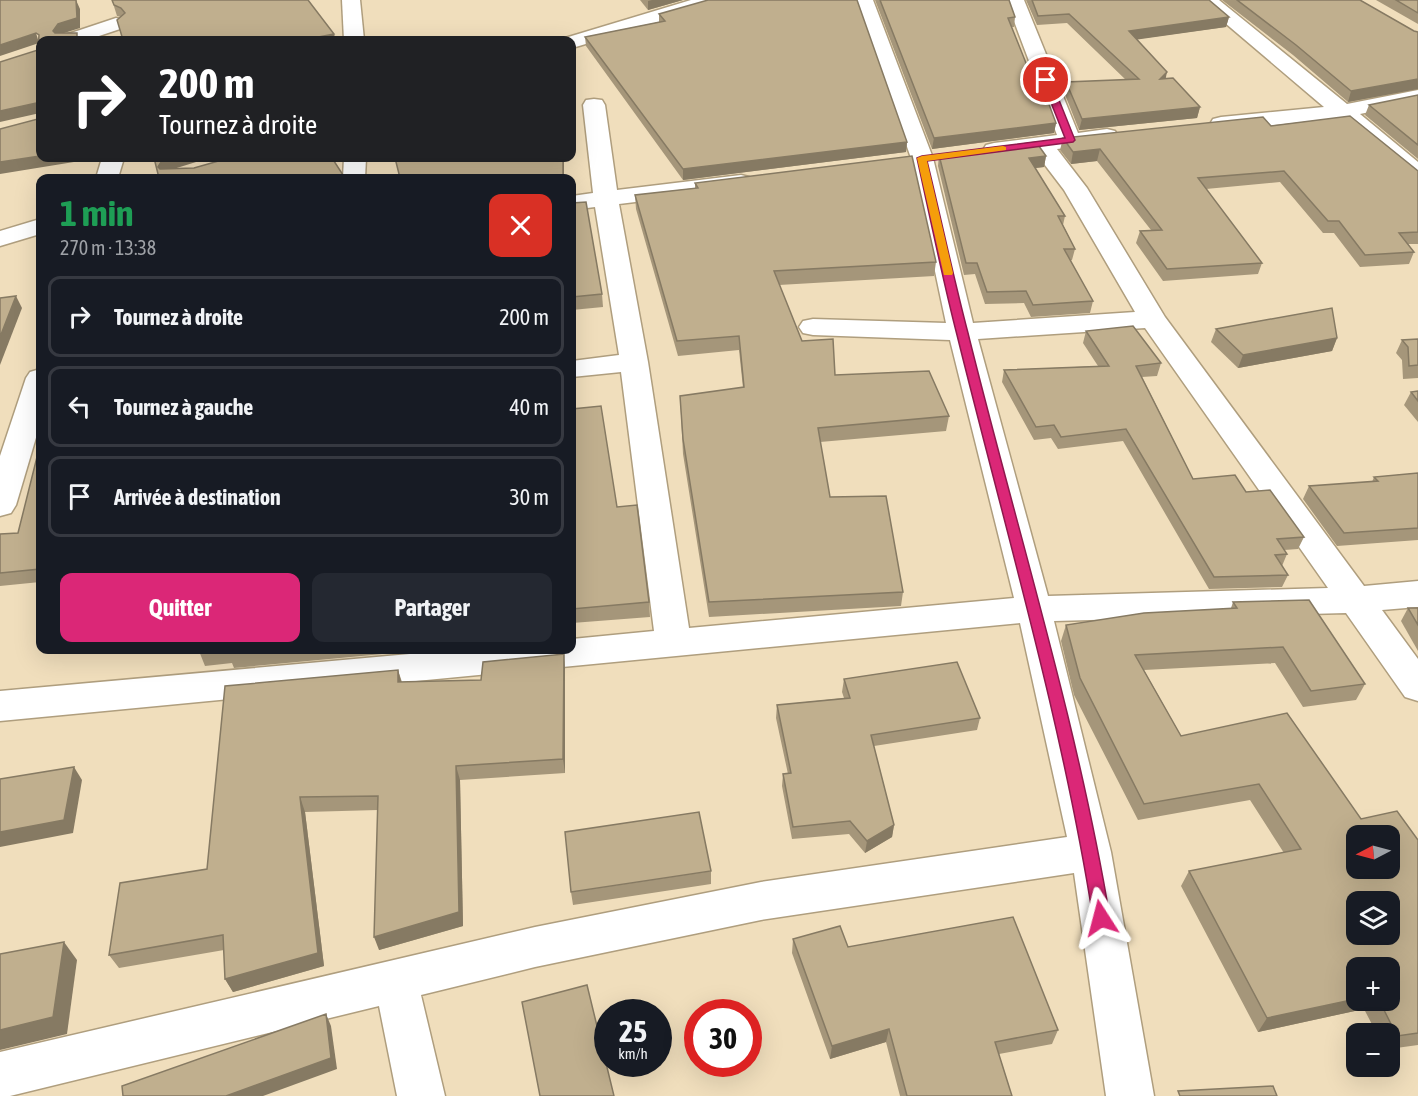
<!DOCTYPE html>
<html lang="fr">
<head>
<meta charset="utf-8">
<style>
	body { margin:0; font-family:"Asap Condensed",sans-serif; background:#242831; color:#f1f3f6; height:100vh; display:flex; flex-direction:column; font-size:22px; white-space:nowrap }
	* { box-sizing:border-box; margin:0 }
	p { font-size:20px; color:#9ea1a6 }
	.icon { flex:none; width:33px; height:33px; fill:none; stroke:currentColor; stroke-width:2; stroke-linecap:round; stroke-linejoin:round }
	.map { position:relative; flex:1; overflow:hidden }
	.sheet { position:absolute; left:36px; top:174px; width:540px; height:480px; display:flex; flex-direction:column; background:#171b24; border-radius:12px; box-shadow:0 6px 24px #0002 }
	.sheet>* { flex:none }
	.top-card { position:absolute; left:36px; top:36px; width:540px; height:126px; border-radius:12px; box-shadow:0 6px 24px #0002; background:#202124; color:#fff; overflow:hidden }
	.needle { width:39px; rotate:264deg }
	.controls { position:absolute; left:1346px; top:825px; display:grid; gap:12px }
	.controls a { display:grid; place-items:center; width:54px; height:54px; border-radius:12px; background:#171b24; box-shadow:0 6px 24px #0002; font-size:30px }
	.speed { position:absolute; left:594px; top:999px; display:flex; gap:12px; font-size:30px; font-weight:700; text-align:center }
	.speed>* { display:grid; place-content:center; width:78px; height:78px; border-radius:50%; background:#171b24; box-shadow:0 6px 24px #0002; line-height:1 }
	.speed small { font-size:15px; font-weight:400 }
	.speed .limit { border:9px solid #d22; background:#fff; color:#111 }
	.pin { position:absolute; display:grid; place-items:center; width:51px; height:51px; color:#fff; margin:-26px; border:3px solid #fff; border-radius:50%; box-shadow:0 2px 6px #0007 }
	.me { position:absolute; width:66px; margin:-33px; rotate:351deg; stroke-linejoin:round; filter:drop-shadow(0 0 4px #0008) }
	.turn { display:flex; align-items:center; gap:21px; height:126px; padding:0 24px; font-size:27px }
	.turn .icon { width:78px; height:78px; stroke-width:2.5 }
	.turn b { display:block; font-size:42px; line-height:51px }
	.round { display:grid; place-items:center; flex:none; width:63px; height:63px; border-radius:12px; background:#242831 }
	.head { display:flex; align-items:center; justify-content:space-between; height:102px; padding:0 24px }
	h1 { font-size:36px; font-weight:700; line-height:45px; color:#1e9e55 }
	.action { display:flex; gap:12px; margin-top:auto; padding:12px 24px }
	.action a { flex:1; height:69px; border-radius:12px; background:#db2777; color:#fff; font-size:24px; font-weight:700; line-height:69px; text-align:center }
	.action a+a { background:#242831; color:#f1f3f6 }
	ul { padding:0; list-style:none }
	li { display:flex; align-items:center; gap:18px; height:81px; margin:0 12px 9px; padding:0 12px; border:3px solid #363941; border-radius:12px }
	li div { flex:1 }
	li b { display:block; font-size:22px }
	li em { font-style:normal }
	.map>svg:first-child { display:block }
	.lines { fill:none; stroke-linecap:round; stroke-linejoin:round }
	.minor-casing { stroke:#af9e7e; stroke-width:3 }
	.minor { fill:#fff; fill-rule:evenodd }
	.wall { fill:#a5967a; fill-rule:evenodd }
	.shaded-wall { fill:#867a63 }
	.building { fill:#c0af8e; stroke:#867a63; stroke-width:1.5; fill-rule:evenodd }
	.route { fill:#db2777; stroke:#8e194d; stroke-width:1.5 }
	.slow { fill:#f59e0b }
</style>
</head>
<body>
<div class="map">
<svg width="1418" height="1096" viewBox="0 0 1418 1096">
	<rect width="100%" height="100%" fill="#f0debc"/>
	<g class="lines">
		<defs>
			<g id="minor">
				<path d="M342,0H360L364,40H344Z"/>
				<path d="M691,0H720L718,4L579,46L572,48V40H563L565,38Z"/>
				<path d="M855,0H873L933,158L973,323L1135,312L1064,190L1035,152L994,157L986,155L983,150L986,145L994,143L1057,135L1006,0H1024L1078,133L1107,129L1115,131L1118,136L1115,141L1107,143L1057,149L1087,188L1165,317L1364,586L1418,581V607L1382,610L1418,659V701L1405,697L1346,613L1054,621L1111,852L1154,1096H1106L1074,873L761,920L535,967L421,995L445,1096H397L379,1006L10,1096H0V1052L535,927L761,882L1067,837L1020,623L0,721V691L454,650H572V639L654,631L621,372L572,377V361L619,355L595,207L572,210V196L593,193L583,105L586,100L594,99L602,100L605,105L617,190L741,175L749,177L753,182L749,187L741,189L619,204L648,362L689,628L1014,598L950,340L813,335L803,333L799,327L803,321L813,319L946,323L911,158ZM1145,328L1328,588L1048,596L978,339Z"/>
				<path d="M1198,0H1219L1347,104L1418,90V102L1360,114L1418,162V181L1410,179L1338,118L1221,131L1213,129L1210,124L1213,119L1221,117L1324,107Z"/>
				<path d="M116,18L123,20L126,24L123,28L87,40H59L62,36Z"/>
				<path d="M102,158H124L118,178H96Z"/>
				<path d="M344,158H366L365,178H343Z"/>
				<path d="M40,219V234L0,246V231Z"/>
				<path d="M40,369V424L16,505L11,513L0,516V456L26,378L30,372Z"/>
			</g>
		</defs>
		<use href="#minor" class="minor-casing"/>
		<use href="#minor" class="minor"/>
	</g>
	<g class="wall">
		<path d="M112,0L336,40L121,17L117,16Z"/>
		<path d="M640,0H683L648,10Z"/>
		<path d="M875,0H1009L1015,17L1014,27H1011L1034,83L1056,123L1054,133L932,149Z"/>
		<path d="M1026,0H1209L1229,17L1226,27L1137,39L1165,79L1200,107L1197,118L1079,130L1064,92L1066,82L1126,80L1067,23L1037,25Z"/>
		<path d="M1222,0H1360L1414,31L1418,32V89L1348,102L1293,55Z"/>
		<path d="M1376,0H1418V24Z"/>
		<path d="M659,14L907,142L906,152L683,180L586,46L585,37L659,22Z"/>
		<path d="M1418,95V159L1365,115L1369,105Z"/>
		<path d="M1271,126L1418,171V244H1408L1414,252L1409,264L1360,267L1334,233H1323L1280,182L1206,189L1262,263L1258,274L1163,281L1136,243L1140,231L1151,230L1097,161L1071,164L1060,150L1063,138Z"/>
		<path d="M939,155L1046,156L1044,167L1035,168L1065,216L1063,225L1075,249L1072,260L1070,261L1093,301L1090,313L1031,317L1024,303L985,304L975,274L964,275L938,166Z"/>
		<path d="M695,183L936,262L934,276L779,285L802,341L835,375L949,416L946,431L820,442L830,497L903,592L901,606L709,617L683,454L680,396L743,388L739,350L678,356L636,209L635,195L695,188Z"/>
		<path d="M572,203L602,294L603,307L572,310Z"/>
		<path d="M1216,329L1337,338L1332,351L1238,368L1211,342Z"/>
		<path d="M1086,331L1161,363L1157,376L1142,377L1193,479L1246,492L1304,537L1298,549L1284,550L1287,554L1282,566L1288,575L1282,587L1209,589L1123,441L1058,449L1051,438L1034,440L1002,382L1004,370L1098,366L1083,343Z"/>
		<path d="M1418,339V378L1403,379L1402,360L1396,353L1402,340Z"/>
		<path d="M1418,391V422L1404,405L1411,392Z"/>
		<path d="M572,409L617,507L649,602L650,617L572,623Z"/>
		<path d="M40,445V582L0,586V534L18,533Z"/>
		<path d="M1418,473V540L1337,546L1303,499L1309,486L1372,482L1374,477Z"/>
		<path d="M1233,602L1365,684L1356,700L1303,707L1275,663L1144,670L1181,736L1361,819L1418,840V1045L1389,1049V1034H1377L1364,1009L1258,1032L1181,886L1189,871L1284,853L1250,800L1138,820L1074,695L1061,641L1066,625L1231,608ZM1389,968V1000H1356Z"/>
		<path d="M1408,608H1418V651L1401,621Z"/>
		<path d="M199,650H405L404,652L234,668L232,663L205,666L199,651Z"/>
		<path d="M565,669V773L460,780L463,926L379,950L378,810L305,812L324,966L233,992L225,979L224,950L119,968L109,955L207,869L398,670L402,682L481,680Z"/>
		<path d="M844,679L980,718L977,730L874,746L894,825L892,837L865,853L849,834L792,839L782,786L783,774H788L776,718L777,705L844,698L842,692Z"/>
		<path d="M711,871V884L573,905L571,892Z"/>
		<path d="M793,939L848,947L1058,1030L1052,1044L999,1054L1012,1096H900L886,1042L830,1059L792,953Z"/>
	</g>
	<g class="shaded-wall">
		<path d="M76,0L80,9V28L61,34L57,40L53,31Z"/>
		<path d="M652,0H683L648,10V1Z"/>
		<path d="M1229,17L1226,27L1127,41L1129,31Z"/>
		<path d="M36,33L39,43L0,56V45Z"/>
		<path d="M334,34L336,40H303Z"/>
		<path d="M1167,72L1165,82L1160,79Z"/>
		<path d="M1418,79V89L1348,102L1351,91Z"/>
		<path d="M36,103L40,113L0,122V111Z"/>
		<path d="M575,106L576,117L572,118V107Z"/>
		<path d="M1200,107L1197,118L1079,130L1082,119Z"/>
		<path d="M1056,123L1054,133L932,149L934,138Z"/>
		<path d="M572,135H574L575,146L572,147Z"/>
		<path d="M907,142L906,152L683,180V169Z"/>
		<path d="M1100,149L1097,161L1071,164L1073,152Z"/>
		<path d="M40,156V158H80V161L0,174V162Z"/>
		<path d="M1046,156L1044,167L1027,169L1029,158Z"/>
		<path d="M169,158H209L167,171L162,178L158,167L163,159Z"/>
		<rect x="563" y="158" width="1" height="20"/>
		<path d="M16,296L22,308L0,365V337Z"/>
		<path d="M1337,338L1332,351L1238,368L1243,355Z"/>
		<path d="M564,654L565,669V773L563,759Z"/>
		<path d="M398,670L402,685L398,682Z"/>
		<path d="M456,766L460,780L463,926L379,950L374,937Z"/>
		<path d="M74,767L82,780L73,833L0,847V832Z"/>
		<path d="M300,797L305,812L324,966L233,992L225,979Z"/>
		<path d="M894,825L892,837L865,853L867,841Z"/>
		<path d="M64,942L77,960L67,1034L0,1050V1030Z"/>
		<path d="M1356,999V1000H1371L1364,1009L1258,1032L1267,1018Z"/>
		<path d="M326,1014L331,1026L337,1069L263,1096H226Z"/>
		<path d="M889,1029L886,1042L830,1059L832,1046Z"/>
	</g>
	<g class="building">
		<path d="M0,0H76L77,18L58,24L53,31L55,33H77V40H40V156L0,162V129L38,119V105L36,103L0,111V62L38,50L39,35L36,33L0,45Z"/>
		<path d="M112,0H308L334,34L303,40H123L117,20L125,13L121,8L114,5Z"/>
		<path d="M708,0H857L907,142L683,169L585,37L665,21L659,14Z"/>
		<path d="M880,0H1009L1015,17L1008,18L1034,83H1041L1056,123L934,138Z"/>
		<path d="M1032,0H1209L1229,17L1129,31L1167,72L1160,79L1173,78L1200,107L1082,119L1066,82L1139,79L1069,14L1038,16Z"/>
		<path d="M1237,0H1360L1414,31L1418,32V79L1351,91L1296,45Z"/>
		<path d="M1396,0H1418V13Z"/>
		<path d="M572,93L575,106L572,107Z"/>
		<path d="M1418,95V145L1369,105Z"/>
		<path d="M1350,116L1418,171V232L1399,233L1414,252L1365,255L1339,221H1328L1284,171L1198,178L1262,263L1167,269L1140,231L1162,230L1100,149L1073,152L1063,138L1263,117L1271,126Z"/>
		<path d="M572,122L574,135H572Z"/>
		<path d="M1036,142L1046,156L1029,158L1065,216H1058L1075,249H1064L1093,301L1033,305L1026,291L987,292L977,263H966L939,155Z"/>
		<path d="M912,156L936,262L774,271L802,341L833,339L835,375L929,371L949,416L818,428L830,497L886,496L903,592L709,602L683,439L680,396L744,387L739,336L677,341L635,195L698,188L695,183Z"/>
		<path d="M154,158H169L163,159L158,167L160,169L194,168L229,158H332L345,178H159Z"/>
		<path d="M395,158H563V178H400Z"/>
		<path d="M586,202L602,294L572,297V203Z"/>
		<path d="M16,296L0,337V298Z"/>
		<path d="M1332,308L1337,338L1243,355L1216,329Z"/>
		<path d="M1133,326L1161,363L1136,366L1193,479L1235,475L1246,492L1270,490L1304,537L1277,539L1287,554L1275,555L1288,575L1214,577L1126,429L1061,437L1054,425L1036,427L1004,370L1109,366L1086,331Z"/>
		<path d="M1418,339V365L1409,366L1408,347L1402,340Z"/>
		<path d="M1418,391V401L1411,392Z"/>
		<path d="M601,406L617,507L637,505L649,602L572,609V409Z"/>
		<path d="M40,445V569L0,573V534L18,533Z"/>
		<path d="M1418,473V528L1344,533L1309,486L1378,481L1374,477Z"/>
		<path d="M1309,600L1365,684L1311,691L1283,647L1135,655L1181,736L1287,713L1361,819L1397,811L1418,840V1033L1397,1036L1379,1000H1389V968H1356V999L1267,1018L1189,871L1301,849L1259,784L1144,804L1080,678L1066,625L1144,613L1237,608L1233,602ZM1356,836H1389V868H1356ZM1356,902H1389V934H1356Z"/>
		<path d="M1408,608H1418V625Z"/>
		<path d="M199,650H217L199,651Z"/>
		<path d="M228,650H267L228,653Z"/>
		<path d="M564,654L563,759L456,766L459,912L374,937L378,796L300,797L318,953L225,979L223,935L109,955L120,883L207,869L225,686L398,670V682L481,680L483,662Z"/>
		<path d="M957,662L980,718L871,735L894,825L867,841L850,821L793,827L783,774L791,773L777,705L850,698L844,679Z"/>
		<path d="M74,767L64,820L0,832V779Z"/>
		<path d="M699,812L711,871L571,892L565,832Z"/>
		<path d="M1013,917L1058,1030L995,1042L1012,1096H907L889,1029L832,1046L793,939L840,926L848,947Z"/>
		<path d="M64,942L53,1017L0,1030V954Z"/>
		<path d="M587,985L614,1096H540L522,1002Z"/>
		<path d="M326,1014L331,1058L226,1096H123L122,1086Z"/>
		<path d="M1273,1086L1277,1096H1180L1178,1091Z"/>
	</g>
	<path class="route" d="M1046,77L1051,80L1075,140L1073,142L927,161C941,218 953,276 968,333C1016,527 1077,720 1110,918L1108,924L1101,926L1095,924L1093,918C1062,721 1005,529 957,335C942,277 930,217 917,158L922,156L1065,138L1042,80Z"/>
	<path class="slow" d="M1003,146L1006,147V150L927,161L953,273L952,275H944L917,158L922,156Z"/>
</svg>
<div class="controls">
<a><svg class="needle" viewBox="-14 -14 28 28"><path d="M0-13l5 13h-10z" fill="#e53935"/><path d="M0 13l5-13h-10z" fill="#9ea1a6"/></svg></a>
<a><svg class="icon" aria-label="layers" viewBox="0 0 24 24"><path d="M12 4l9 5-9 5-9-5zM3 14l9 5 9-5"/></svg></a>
<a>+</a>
<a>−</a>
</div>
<div class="speed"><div>25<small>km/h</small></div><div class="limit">30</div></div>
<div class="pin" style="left:1046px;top:80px;background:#d93025"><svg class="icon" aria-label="arrive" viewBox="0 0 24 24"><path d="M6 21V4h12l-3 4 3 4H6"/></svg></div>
<svg class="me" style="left:1101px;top:918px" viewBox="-20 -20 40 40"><path d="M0-17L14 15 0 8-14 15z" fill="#db2777" stroke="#fff" stroke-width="4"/></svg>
<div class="top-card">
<div class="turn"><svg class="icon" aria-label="right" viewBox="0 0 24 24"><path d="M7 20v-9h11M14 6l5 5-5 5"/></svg><div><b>200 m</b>Tournez à droite</div></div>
</div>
<section class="sheet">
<div class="head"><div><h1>1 min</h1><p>270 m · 13:38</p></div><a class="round" style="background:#d93025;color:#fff"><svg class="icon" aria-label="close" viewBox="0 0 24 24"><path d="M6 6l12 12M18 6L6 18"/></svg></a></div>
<ul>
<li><svg class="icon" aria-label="right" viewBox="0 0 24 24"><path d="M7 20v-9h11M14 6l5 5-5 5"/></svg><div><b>Tournez à droite</b></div><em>200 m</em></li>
<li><svg class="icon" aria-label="left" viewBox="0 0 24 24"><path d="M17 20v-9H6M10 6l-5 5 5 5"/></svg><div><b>Tournez à gauche</b></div><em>40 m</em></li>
<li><svg class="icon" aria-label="arrive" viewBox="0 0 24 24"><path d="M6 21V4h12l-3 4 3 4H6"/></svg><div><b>Arrivée à destination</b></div><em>30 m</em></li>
</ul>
<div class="action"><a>Quitter</a><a>Partager</a></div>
</section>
</div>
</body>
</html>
